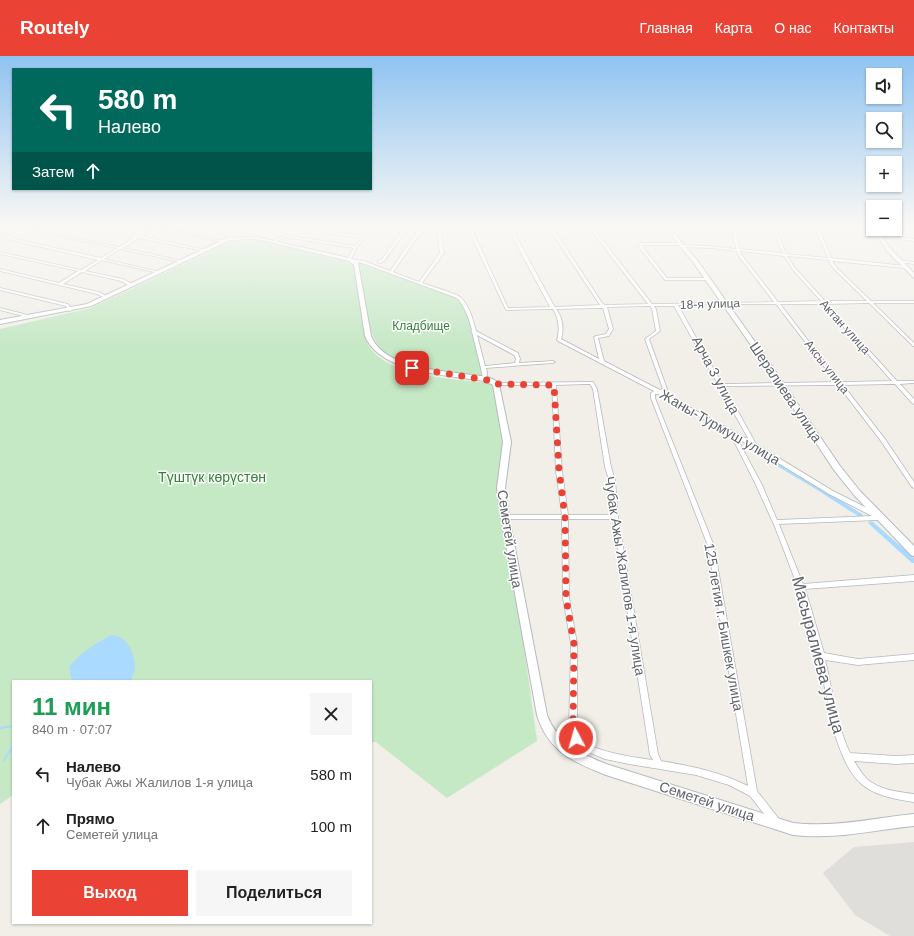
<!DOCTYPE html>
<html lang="ru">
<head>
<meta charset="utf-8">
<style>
	body { margin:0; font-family:Arial,sans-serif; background:#f6f6f6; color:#202124; height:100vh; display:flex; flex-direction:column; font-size:15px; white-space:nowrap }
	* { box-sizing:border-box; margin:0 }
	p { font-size:13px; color:#757577 }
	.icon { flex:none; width:22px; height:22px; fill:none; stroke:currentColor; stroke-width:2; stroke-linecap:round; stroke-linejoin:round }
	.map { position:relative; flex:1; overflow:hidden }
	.details { position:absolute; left:12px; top:624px; width:360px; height:244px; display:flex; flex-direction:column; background:#fff; border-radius:0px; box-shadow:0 1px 3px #0004 }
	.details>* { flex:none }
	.hud { position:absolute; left:12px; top:12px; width:360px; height:122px; border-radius:0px; box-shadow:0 1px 3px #0004; background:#00695c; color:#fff; overflow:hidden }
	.fabs { position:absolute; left:866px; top:12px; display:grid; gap:8px }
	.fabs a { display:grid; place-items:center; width:36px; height:36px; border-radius:0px; background:#fff; box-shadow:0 1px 3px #0004; font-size:20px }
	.pin { position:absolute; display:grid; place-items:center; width:34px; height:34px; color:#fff; margin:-17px; border-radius:8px; box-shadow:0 2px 6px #0006 }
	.me { position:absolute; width:44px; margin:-22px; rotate:354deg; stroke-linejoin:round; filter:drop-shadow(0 0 3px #0008) }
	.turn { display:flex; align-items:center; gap:14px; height:84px; padding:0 20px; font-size:18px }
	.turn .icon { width:52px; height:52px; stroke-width:2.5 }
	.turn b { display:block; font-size:28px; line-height:34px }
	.then { display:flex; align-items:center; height:38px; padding:0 20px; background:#0003; gap:8px; font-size:15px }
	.round { display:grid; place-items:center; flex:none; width:42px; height:42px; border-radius:0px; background:#f6f6f6 }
	.head { display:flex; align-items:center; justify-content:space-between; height:68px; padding:0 20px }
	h1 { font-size:24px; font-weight:700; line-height:30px; color:#1e9e55 }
	.button { display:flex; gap:8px; margin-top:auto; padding:8px 20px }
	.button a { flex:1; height:46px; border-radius:0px; background:#ea4335; color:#fff; font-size:16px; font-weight:700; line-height:46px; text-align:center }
	.button a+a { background:#f6f6f6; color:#202124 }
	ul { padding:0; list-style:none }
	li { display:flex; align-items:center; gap:12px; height:52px; padding:0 20px }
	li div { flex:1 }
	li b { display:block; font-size:15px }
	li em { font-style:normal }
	header { display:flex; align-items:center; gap:24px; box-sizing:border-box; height:56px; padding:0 20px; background:#ea4335; color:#fff }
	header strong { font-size:19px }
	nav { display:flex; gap:22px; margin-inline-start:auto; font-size:14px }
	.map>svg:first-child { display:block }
	.industrial { fill:#e0deda }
	.green { fill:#c5e8c5 }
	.water { fill:#aadaff }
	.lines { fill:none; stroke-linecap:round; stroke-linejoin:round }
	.stream-far1 { stroke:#aadaff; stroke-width:1 }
	.stream { stroke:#aadaff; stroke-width:2 }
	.canal { fill:#aadaff; fill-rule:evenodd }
	.street-casing { stroke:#b5b8bc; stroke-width:1.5 }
	.secondary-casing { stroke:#b6babf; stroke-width:2 }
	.street { fill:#fff; fill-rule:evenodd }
	.secondary { fill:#fff; fill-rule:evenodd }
	.route { stroke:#ea4335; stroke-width:7; stroke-dasharray:0 12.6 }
	.labels { text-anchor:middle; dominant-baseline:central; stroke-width:3; stroke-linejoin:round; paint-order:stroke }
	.far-street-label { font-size:12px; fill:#5f6368; stroke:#fff }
	.far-park-label { font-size:12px; fill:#348238; stroke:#fff }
	.street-label { font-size:14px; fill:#5f6368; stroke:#fff }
	.park-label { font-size:14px; fill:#348238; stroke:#fff }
	.near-street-label { font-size:17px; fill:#5f6368; stroke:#fff }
</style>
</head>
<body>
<header>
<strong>Routely</strong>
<nav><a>Главная</a><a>Карта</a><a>О нас</a><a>Контакты</a></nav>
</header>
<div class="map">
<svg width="914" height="880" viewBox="0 0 914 880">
	<rect width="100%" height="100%" fill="#f1efe8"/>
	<path class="industrial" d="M914,786V880H890L855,859L823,817L854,791Z"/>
	<g class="green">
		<path d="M259,184L353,208C359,232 359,257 365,281C376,322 457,323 491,327L509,396L501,443L517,541L537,685L447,742L376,686H371V625H13V739L0,748V273L91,252L232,185L242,186Z"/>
		<path d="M359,207H364L461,243L467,249L486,314L485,321C456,320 398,313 379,290C366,274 360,228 359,207Z"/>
	</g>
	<path class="water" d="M112,579C127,580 136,599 135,613C134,617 132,621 131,625H72L69,611C79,598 97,586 112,579Z"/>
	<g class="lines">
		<path class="stream-far1" d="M0,180L22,169"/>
		<g class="stream">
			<path d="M0,672L13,670"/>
			<path d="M4,704L13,690"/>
		</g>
		<g class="canal">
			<path d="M754,392L818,430L862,458L863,459L862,460H858L814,432L752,395V394Z"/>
			<path d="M871,465L873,466L914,502V507H912L869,468L868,467L869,466Z"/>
		</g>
		<defs>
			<g id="street">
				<path d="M34,169H39L31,173L119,191L135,181L77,169H84L138,180L151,172L141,169L154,170L156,169H160L157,171L225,185L223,186L155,172L141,180L206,194L204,195L139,182L123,192L183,205L181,206L120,193L104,203L160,216L158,217L102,204L85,215L123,223L132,228V230H130L121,225L82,216L63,228L99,236L106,240L107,241L105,242L97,238L0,215V213L59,227L78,215L0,198V196L81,214L98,204L7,183L0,186V184ZM29,174L117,192L101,202L10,182Z"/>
				<path d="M210,169H217L239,173L244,169H248L229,184H228V182L237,175Z"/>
				<path d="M277,169H285L363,180L370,172L358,169L372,170V169H376L357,191L351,203L364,205L390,215L422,169H426L393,216L419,226L440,197L436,169H440L444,197L422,227C430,230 455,237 460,241C470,250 473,264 476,275L518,297L520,303L519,307L553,305L555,306L553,307L486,312L487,316V321L485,322H483C480,307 476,292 472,276L471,275L472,274C469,262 465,251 457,242L362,207L350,205L347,203L354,192L284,181L276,186L273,185L284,179L355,190L362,182L279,170ZM477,279L514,299L516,303L515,307L485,310Z"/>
				<path d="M406,169H410L384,205L380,207H378V205L382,203Z"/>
				<path d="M466,169H470L508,252L550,251L506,169H510L553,248L555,251L600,249L547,169H551L602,247L605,249L648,248L587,169H591L652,248L774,246L738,199L737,195L710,192L682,191L680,190L682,189L710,190L736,193L731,169H735L740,193L783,197L771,169H775L786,198L828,202L814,169H818L831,202L906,210L907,211L905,212L832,205L837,212L871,245H914V247H873L914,287V290H913L869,247L827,248L897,325H914V327L900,328L914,343V348L912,347L895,328L843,329L885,383L914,426V432L912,431L881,385L838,329L724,330L756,388L833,435L881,459L882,461L880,464H878L779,468L803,528L914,519V525L805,533L812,556L824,597L858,603L914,598V604L858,609L825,604C833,635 836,668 850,697L896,700L914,699V707L896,708L854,705C858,711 862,718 867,723C880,734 898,736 914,738V746C863,739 851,727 835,679L818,600L812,578L799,534L775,471L756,429L740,397L730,378L658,338H655V342L714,490L757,735L779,763L780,766L779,769L776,770L773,769L750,740L729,729L696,719L629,708L605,703L583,694L575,687L569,672L571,588L563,542L562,463H503L502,461L503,459H562L556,415L552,329H494V327H496L591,326H593L597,333L611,411L615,424L618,461L658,698L661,705C691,710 721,716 748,730L708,490L651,342V337L654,335L558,285L557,284C560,273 559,263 553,253L506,254ZM740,195L784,200L793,214L821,245L778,246L741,198ZM787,200L829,204L830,208L835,214L867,245H825L795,212ZM725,248H776L836,326L722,328L678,249ZM780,248H823L892,325L840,326ZM650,250L652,253L656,275L645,283L663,333L660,334L604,305L598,282L609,280L613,273L607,251ZM654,250H674L749,384L664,337L666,336L667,333L649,283L660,275L656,253ZM603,252L609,273L606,278L596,280L594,281L599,303L561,283C564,273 563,262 556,253ZM590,328L593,333L605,411L609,424L612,459H568L562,415L556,329ZM737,382L829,438L872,460L777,464L762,429ZM568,463H613L650,699L653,704C636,702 588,695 580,681C578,678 578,675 577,672V588L569,542Z"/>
				<path d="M625,169L667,170L669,171L667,172L624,171V169Z"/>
				<path d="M877,178L914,183V185L878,180H877Z"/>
				<path d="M641,187H681L682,188L680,189H643L642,190L667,222H708L710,223L708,224H665L638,190Z"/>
				<path d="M898,204L914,206V208L899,206L897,205Z"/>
				<path d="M0,232L68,248L72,254L69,255L66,250L0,234Z"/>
				<path d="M0,252L32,260L33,261L31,262L0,254Z"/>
			</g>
			<g id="secondary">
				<path d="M663,169H667L697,204L767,303L840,410L860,435L914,490V500L911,499L854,439L834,414L762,305L693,206Z"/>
				<path d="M873,173H877L890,192L914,217V222L886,194Z"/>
				<path d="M257,181L353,203L358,207L371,280C385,313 440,314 471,319C481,320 492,320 499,328L511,386L505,432L509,461L547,659C557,686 581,698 606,708L793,767C834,772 873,762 914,758V770C873,774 834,784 793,779L606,719C573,706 548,695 537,659L501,461L497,432L503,386L493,329L485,325C449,319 381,318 365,280L354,209L349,205L257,183L230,184L91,250L0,268V264L87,248L227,182Z"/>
			</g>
		</defs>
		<use href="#street" class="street-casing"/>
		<use href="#secondary" class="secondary-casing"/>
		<use href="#street" class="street"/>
		<use href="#secondary" class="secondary"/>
	</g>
	<linearGradient id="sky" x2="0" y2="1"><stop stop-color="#8fc3f1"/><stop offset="0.58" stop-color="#f9f8f5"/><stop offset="1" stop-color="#f9f8f5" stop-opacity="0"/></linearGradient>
	<rect width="914" height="292" fill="url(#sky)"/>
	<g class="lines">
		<path class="route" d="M412,312L487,324L496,328L554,329L559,414L565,461L566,542L574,588L573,672L576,682"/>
	</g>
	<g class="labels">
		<g class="far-street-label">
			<text transform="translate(710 248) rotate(-2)">18-я улица</text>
			<text transform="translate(845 271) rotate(48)">Актан улица</text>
			<text transform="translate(827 311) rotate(52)">Аксы улица</text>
		</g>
		<g class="far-park-label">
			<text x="421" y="270">Кладбище</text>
		</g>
		<g class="street-label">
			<text transform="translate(716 319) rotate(62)">Арча 3 улица</text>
			<text transform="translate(786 336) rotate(56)">Шералиева улица</text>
			<text transform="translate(720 371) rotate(30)">Жаны-Турмуш улица</text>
			<text transform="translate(510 483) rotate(81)">Семетей улица</text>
			<text transform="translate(625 520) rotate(81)">Чубак Ажы Жалилов 1-я улица</text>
			<text transform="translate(724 571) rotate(80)">125 летия г. Бишкек улица</text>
			<text transform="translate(707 745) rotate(18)">Семетей улица</text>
		</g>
		<g class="park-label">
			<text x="212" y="421">Түштүк көрүстөн</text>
		</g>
		<g class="near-street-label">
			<text transform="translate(818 599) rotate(75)">Масыралиева улица</text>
		</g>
	</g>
</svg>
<div class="fabs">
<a><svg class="icon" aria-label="sound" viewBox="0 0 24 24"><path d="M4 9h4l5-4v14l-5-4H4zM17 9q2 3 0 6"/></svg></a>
<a><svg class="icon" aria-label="search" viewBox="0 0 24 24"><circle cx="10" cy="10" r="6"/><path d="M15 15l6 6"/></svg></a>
<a>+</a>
<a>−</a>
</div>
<div class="pin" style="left:412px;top:312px;background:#d93025"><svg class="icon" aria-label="arrive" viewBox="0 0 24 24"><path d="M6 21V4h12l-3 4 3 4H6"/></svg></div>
<svg class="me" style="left:576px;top:682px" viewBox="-20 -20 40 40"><circle r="17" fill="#ea4335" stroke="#fff" stroke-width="3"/><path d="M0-11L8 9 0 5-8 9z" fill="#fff"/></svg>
<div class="hud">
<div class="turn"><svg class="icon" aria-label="left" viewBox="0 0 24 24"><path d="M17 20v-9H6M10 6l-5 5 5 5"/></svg><div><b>580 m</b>Налево</div></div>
<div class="then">Затем<svg class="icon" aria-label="ahead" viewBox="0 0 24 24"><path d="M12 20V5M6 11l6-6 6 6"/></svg></div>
</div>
<section class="details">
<div class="head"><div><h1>11 мин</h1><p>840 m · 07:07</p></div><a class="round"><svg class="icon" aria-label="close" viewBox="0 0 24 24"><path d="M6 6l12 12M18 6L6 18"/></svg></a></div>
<ul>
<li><svg class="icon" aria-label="left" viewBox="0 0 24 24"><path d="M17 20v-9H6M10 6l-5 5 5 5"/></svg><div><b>Налево</b><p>Чубак Ажы Жалилов 1-я улица</p></div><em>580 m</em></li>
<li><svg class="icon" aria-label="ahead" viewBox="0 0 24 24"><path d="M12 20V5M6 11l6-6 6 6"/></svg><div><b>Прямо</b><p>Семетей улица</p></div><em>100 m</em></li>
</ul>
<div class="button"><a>Выход</a><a>Поделиться</a></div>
</section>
</div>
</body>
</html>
